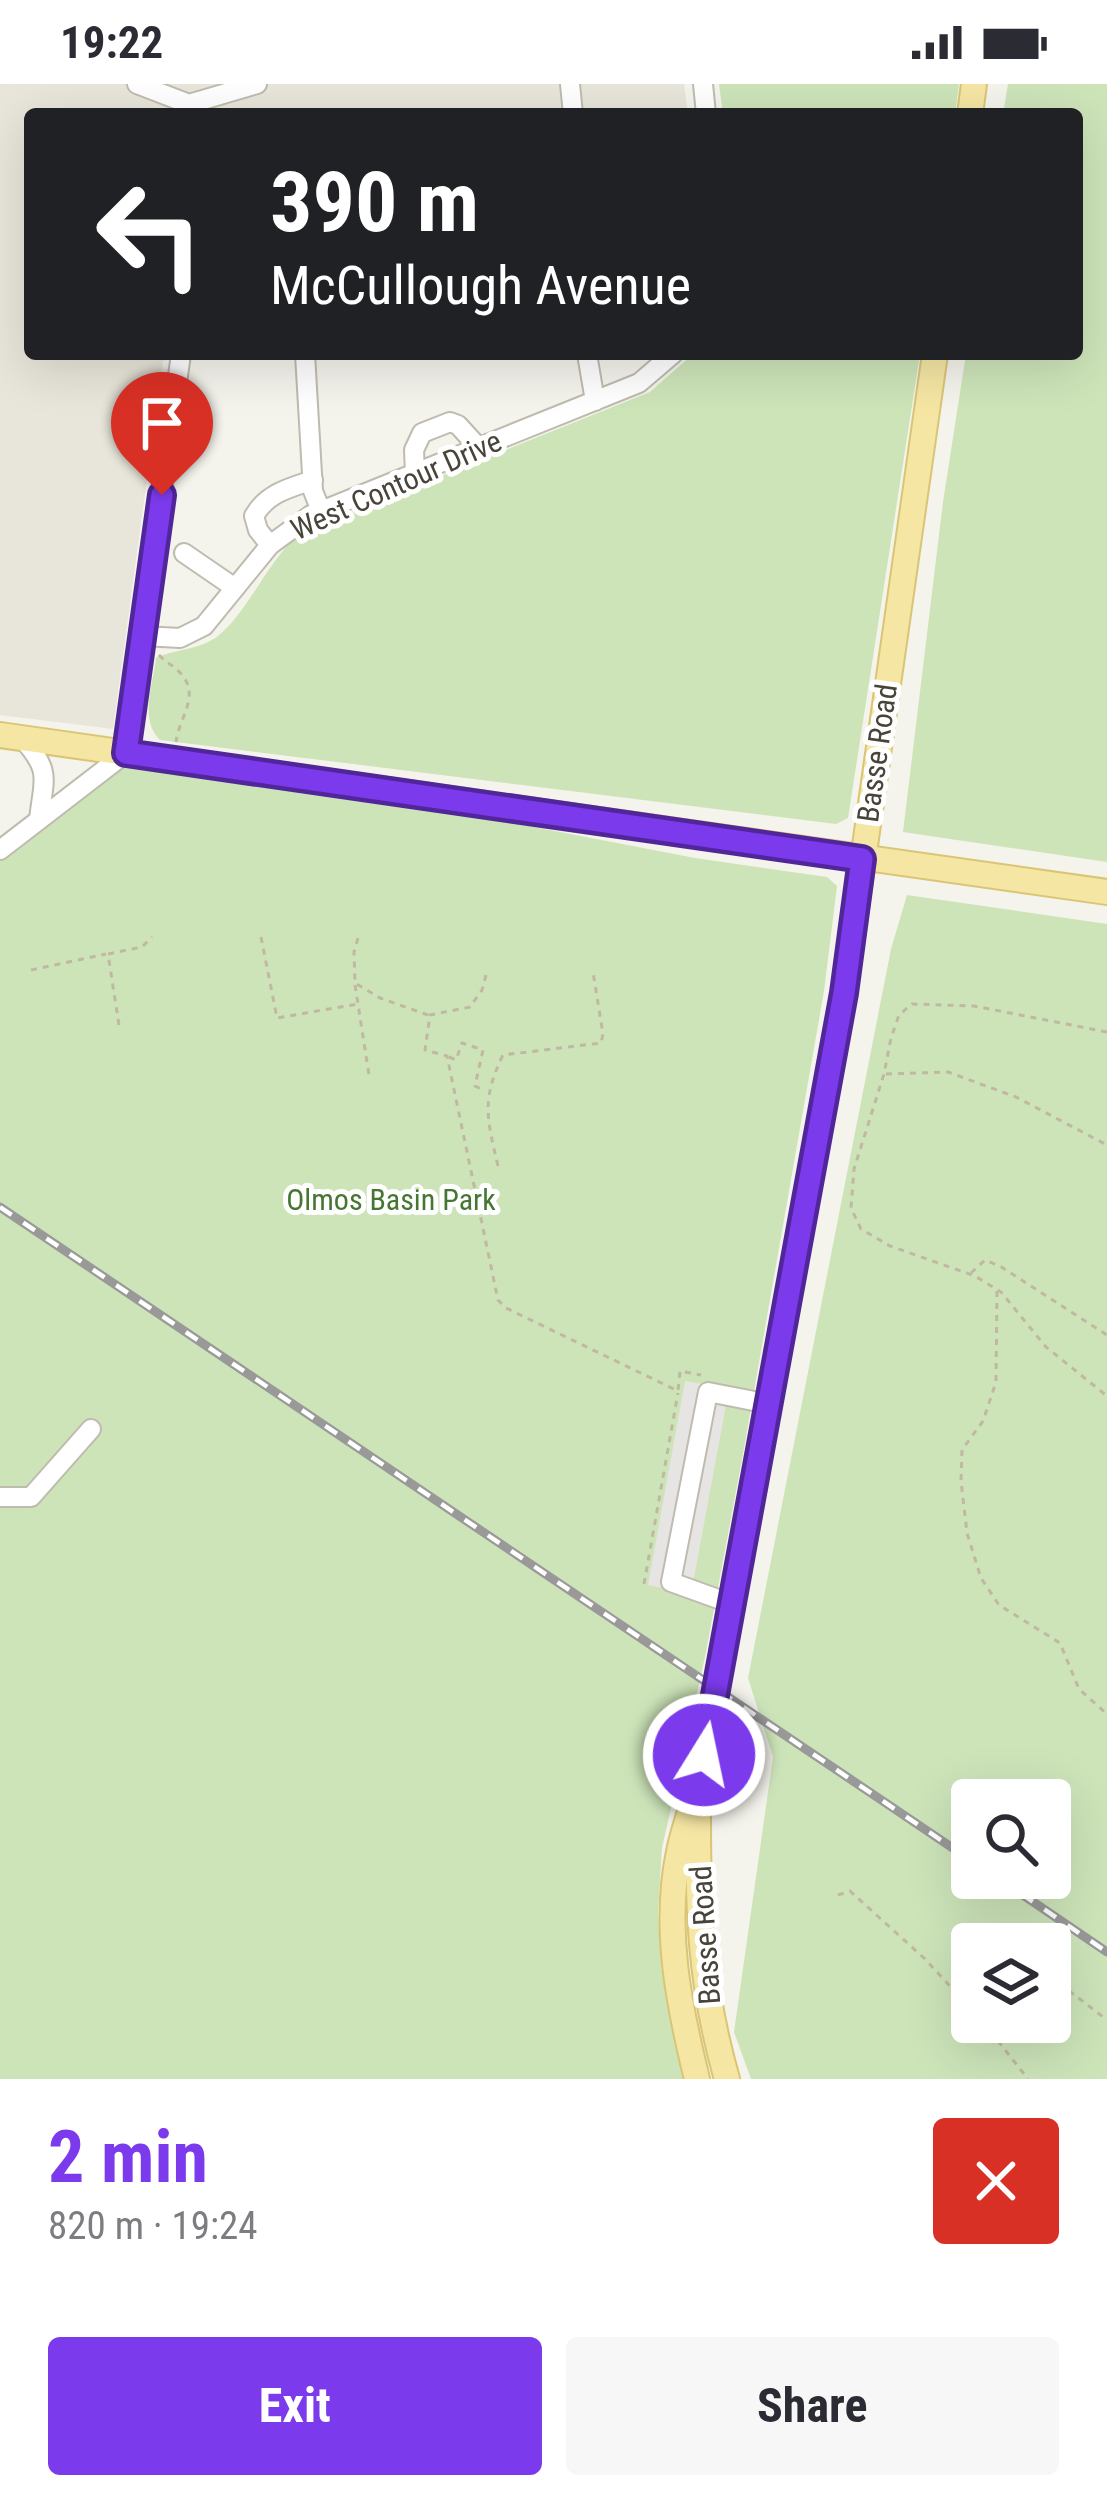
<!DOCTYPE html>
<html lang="en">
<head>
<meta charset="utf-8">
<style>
	body { margin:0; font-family:"Roboto Condensed",sans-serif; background:#f7f7f7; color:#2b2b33; height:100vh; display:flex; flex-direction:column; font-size:45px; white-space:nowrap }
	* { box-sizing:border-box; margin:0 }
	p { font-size:39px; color:#7c7c81 }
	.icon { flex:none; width:66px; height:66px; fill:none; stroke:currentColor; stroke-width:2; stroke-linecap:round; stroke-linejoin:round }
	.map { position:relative; height:1995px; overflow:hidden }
	.drawer { display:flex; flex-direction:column; background:#fff; flex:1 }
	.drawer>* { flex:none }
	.hud { position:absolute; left:24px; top:24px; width:1059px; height:252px; border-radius:12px; box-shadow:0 12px 48px #0002; background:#202124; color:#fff; overflow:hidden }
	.buttons { position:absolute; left:951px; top:1695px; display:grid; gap:24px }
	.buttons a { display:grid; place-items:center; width:120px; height:120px; border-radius:12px; background:#fff; box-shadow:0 12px 48px #0002; font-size:60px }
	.pin { position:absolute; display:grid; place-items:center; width:102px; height:102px; color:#fff; margin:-123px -51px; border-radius:50% 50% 50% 0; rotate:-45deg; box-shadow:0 0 12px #0007 }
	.pin .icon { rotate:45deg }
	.me { position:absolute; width:132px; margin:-66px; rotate:10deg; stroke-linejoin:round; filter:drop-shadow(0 0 9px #0008) }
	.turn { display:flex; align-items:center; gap:42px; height:252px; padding:0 48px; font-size:54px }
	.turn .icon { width:156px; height:156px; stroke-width:2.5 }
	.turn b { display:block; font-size:84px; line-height:102px }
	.round { display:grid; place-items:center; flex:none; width:126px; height:126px; border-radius:12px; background:#f7f7f7 }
	.head { display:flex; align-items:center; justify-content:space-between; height:204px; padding:0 48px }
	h1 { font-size:72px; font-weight:700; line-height:90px; color:#7c3aed }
	.primary-button { display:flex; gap:24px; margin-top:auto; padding:24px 48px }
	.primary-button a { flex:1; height:138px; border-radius:12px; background:#7c3aed; color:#fff; font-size:48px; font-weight:700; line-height:138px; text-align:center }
	.primary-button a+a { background:#f7f7f7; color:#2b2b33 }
	.status { display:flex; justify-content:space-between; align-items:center; height:84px; padding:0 60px; background:#fff; direction:ltr }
	.status svg { height:33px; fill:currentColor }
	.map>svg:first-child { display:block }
	.residential { fill:#e8e5da }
	.green { fill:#cde4b9; fill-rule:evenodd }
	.parking { fill:#e7e5e3 }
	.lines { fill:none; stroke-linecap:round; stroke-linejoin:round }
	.minor-casing { stroke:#bfbbaf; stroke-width:22 }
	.major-casing { stroke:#dac575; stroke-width:28 }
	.path { stroke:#c0b8a2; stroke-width:3; stroke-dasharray:6 6; stroke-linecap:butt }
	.minor { stroke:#fff; stroke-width:18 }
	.major { stroke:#f5e6a4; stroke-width:24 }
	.rail-casing { stroke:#999; stroke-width:9 }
	.rail { stroke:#fff; stroke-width:4.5; stroke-dasharray:14; stroke-linecap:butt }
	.route-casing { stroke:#51269a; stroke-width:30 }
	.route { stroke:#7c3aed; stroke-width:21 }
	.labels { text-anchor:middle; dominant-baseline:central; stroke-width:10; stroke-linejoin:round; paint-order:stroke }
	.street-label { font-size:30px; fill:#48443a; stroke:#fff }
	.park-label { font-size:30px; fill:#457632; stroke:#fff }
</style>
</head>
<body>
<div class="status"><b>19:22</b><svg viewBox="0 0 49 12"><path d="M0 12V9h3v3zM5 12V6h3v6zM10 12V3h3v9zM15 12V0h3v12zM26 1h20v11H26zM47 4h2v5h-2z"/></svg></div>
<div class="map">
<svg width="1107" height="1995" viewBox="0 0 1107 1995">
	<rect width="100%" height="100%" fill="#f4f3ec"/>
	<path class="residential" d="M0,0H684L688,30H30V270H194L163,277L113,645L0,631Z"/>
	<g class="green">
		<path d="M719,0H959L955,30H723Z"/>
		<path d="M1008,0H1107V778L903,748L943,418L966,270H1077V30H1003Z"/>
		<path d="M693,270H920L848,734L836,740L160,656C139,636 153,601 156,574C175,565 200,566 218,552C249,527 267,477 301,448L650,308Z"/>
		<path d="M122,682L487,734L695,774L827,793L837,802L824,907L743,1370L705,1573L662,1764L658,1828L661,1881L669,1932L685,1995H0V775Z"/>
		<path d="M907,811L1107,840V1995H751L734,1948L773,1673L748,1594L891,865ZM972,1716H1050V1794H972ZM972,1860H1050V1938H972Z"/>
	</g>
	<path class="parking" d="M685,1297L729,1305L691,1510L648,1501Z"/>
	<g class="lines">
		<defs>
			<g id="minor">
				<path d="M137,0L189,20L257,0"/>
				<path d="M570,0L573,30"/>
				<path d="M703,0L706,30"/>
				<path d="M305,270L313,407L321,427"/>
				<path d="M587,270L595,317"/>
				<path d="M415,389L414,366L422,349L450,338L458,341L479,364"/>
				<path d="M270,461L258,446L254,432C267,409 289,404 313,396"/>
				<path d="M184,469L235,504"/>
				<path d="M143,552L180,554L204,542L270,461L311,431L639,299L673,270"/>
				<path d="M22,654C53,689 43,695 39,736"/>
				<path d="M0,766L126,669L181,270"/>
				<path d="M0,1413H31L91,1345"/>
				<path d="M732,1520L671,1498L708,1308L769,1320"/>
			</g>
			<g id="major">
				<path d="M970,30L974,0"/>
				<path d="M0,651L1107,808"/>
				<path d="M698,1731C698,1828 700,1901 727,1995"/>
				<path d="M697,1995C679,1922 663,1844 679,1768C683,1747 691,1725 698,1704L844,909L935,270"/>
			</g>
		</defs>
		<use href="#minor" class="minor-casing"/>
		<use href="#major" class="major-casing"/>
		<g class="path">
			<path d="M159,571C166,579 175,582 182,591C200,612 179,634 176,658"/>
			<path d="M261,853L277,934L358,920"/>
			<path d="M358,854L354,868L355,899L380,914L428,931"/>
			<path d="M31,886L106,870"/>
			<path d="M486,891L482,906L470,923L430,931L425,966L447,972L498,1216L506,1224L678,1307L680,1287L701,1291"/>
			<path d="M355,901L369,991"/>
			<path d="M119,941L108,870L142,863L152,853"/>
			<path d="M1107,948L974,922L912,920L899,931L891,954L884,990L854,1085L851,1124L861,1145L890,1162L975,1192L1001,1208L1046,1263L1107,1312"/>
			<path d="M449,973L456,976L462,959L483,966L475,1002L485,1007"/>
			<path d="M886,990L948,988L1016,1013L1107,1061"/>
			<path d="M498,1082C487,1035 481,1016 503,971L601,959L603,950L593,888"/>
			<path d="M971,1189L985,1176L1000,1182L1107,1251"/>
			<path d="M997,1207L996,1298L983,1337L962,1366L961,1397L967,1449L981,1494L999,1521L1060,1559L1079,1605L1107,1630"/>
			<path d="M644,1500L678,1309"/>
			<path d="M838,1811L850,1807L925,1875L972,1926"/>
			<path d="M1050,1892L1107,1936"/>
			<path d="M952,1899L972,1890"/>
			<path d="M983,1938L1028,1995"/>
		</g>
		<use href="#minor" class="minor"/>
		<use href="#major" class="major"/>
		<defs>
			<g id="rail">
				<path d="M0,1123L972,1777"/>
				<path d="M998,1794L1107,1868"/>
			</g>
		</defs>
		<use href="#rail" class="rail-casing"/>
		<use href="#rail" class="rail"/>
	</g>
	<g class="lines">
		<defs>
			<path id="route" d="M162,411L126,669L862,775L844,909L704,1671"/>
		</defs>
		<use href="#route" class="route-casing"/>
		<use href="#route" class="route"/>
	</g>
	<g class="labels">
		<g class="street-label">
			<text transform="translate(396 401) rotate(-24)">West Contour Drive</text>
			<text transform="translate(877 669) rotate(-82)">Basse Road</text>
			<text transform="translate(705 1851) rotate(-94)">Basse Road</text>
		</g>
		<g class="park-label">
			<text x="391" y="1115">Olmos Basin Park</text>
		</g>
	</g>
</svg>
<div class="buttons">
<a><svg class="icon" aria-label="search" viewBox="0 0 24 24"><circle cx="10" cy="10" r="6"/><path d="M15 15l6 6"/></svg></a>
<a><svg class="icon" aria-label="layers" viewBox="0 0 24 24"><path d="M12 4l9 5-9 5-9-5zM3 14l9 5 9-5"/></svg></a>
</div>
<div class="pin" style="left:162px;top:411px;background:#d93025"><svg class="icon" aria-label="arrive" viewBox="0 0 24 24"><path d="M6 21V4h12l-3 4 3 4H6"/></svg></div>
<svg class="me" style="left:704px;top:1671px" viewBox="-20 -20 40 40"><circle r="17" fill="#7c3aed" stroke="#fff" stroke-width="3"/><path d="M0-11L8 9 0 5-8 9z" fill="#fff"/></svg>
<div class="hud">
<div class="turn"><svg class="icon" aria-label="left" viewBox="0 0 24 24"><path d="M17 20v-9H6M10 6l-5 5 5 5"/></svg><div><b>390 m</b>McCullough Avenue</div></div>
</div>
</div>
<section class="drawer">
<div class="head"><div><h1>2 min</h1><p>820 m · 19:24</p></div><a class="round" style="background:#d93025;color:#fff"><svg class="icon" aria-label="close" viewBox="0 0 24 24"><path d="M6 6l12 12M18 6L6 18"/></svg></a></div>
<div class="primary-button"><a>Exit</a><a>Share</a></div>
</section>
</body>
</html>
